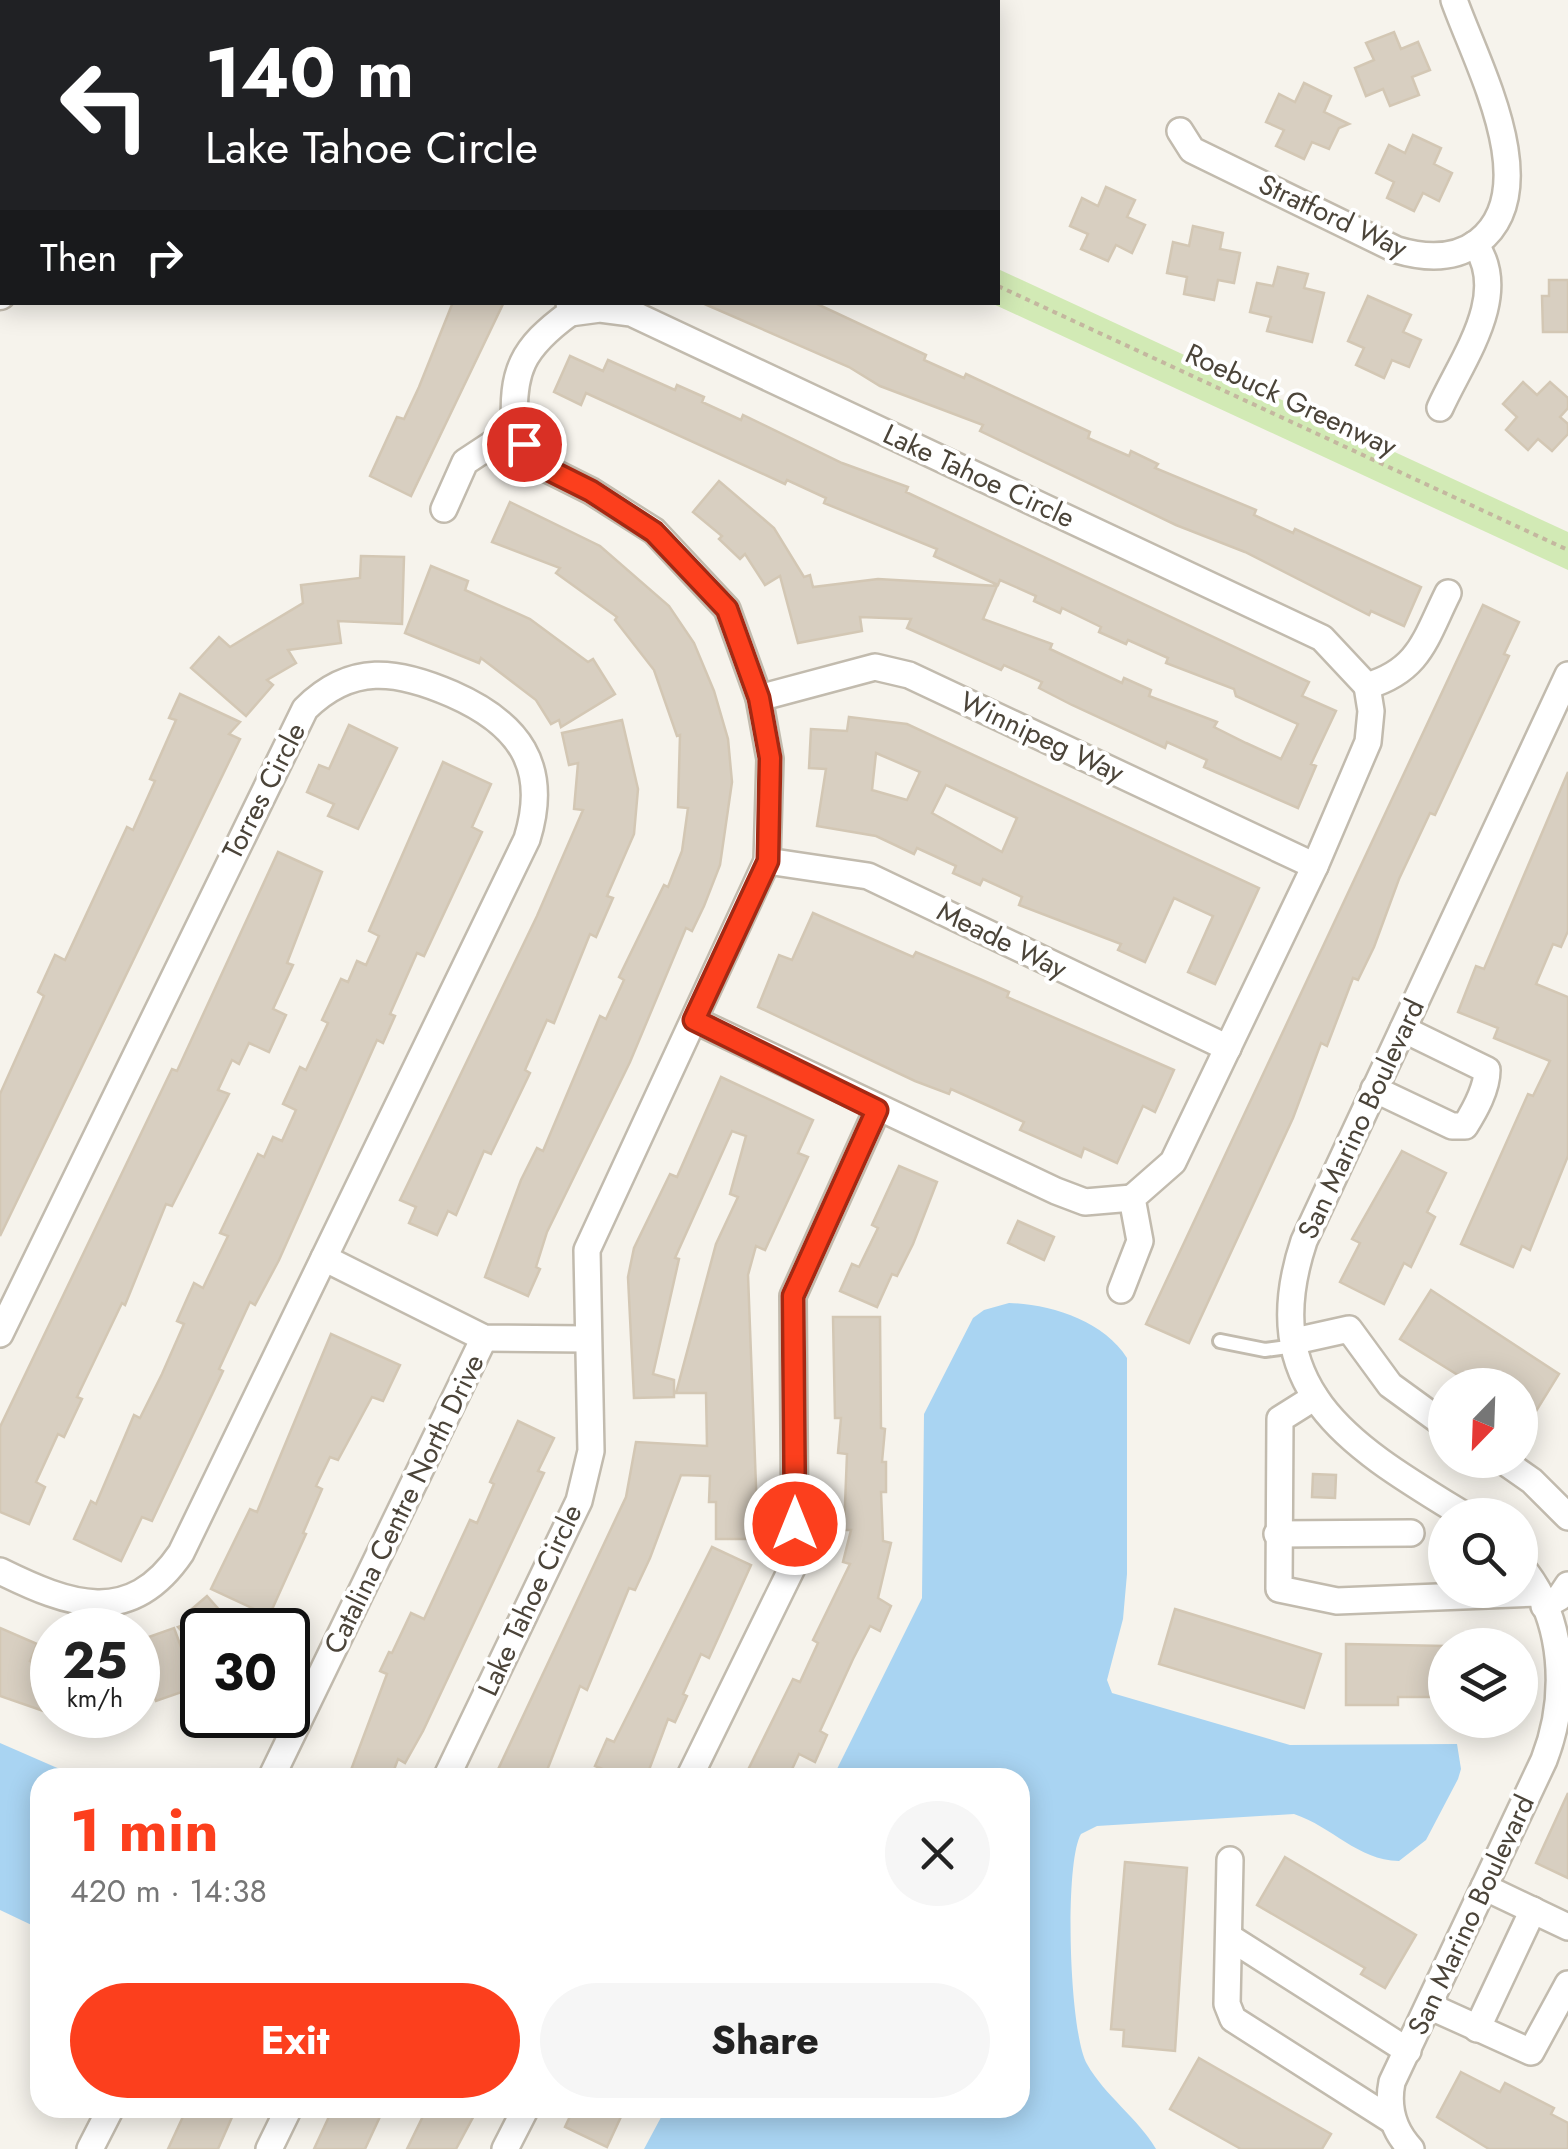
<!DOCTYPE html>
<html lang="en">
<head>
<meta charset="utf-8">
<style>
	body { margin:0; font-family:Jost,sans-serif; background:#f6f6f6; color:#222; height:100vh; display:flex; flex-direction:column; font-size:38px; white-space:nowrap }
	* { box-sizing:border-box; margin:0 }
	p { font-size:32px; color:#767676 }
	.icon { flex:none; width:55px; height:55px; fill:none; stroke:currentColor; stroke-width:2; stroke-linecap:round; stroke-linejoin:round }
	.map { position:relative; flex:1; overflow:hidden }
	.side { position:absolute; left:30px; top:1768px; width:1000px; height:350px; display:flex; flex-direction:column; background:#fff; border-radius:30px; box-shadow:0 5px 25px #0003 }
	.side>* { flex:none }
	.hud { position:absolute; left:0px; top:0px; width:1000px; height:305px; box-shadow:0 5px 25px #0003; background:#202124; color:#fff; overflow:hidden }
	.needle { width:65px; rotate:203deg }
	.tools { position:absolute; left:1428px; top:1368px; display:grid; gap:20px }
	.tools a { display:grid; place-items:center; width:110px; height:110px; border-radius:50%; background:#fff; box-shadow:0 5px 25px #0003; font-size:50px }
	.speed { position:absolute; left:30px; top:1608px; display:flex; gap:20px; font-size:50px; font-weight:700; text-align:center }
	.speed>* { display:grid; place-content:center; width:130px; height:130px; border-radius:50%; background:#fff; box-shadow:0 5px 25px #0003; line-height:1 }
	.speed small { font-size:25px; font-weight:400 }
	.speed .limit { border:5px solid #111; border-radius:15px; background:#fff; color:#111 }
	.pin { position:absolute; display:grid; place-items:center; width:85px; height:85px; color:#fff; margin:-42px; border:5px solid #fff; border-radius:50%; box-shadow:0 2px 10px #0007 }
	.me { position:absolute; width:110px; margin:-55px; rotate:0deg; stroke-linejoin:round; filter:drop-shadow(0 0 8px #0008) }
	.turn { display:flex; align-items:center; gap:35px; height:210px; padding:0 40px; font-size:45px }
	.turn .icon { width:130px; height:130px; stroke-width:2.5 }
	.turn b { display:block; font-size:70px; line-height:85px }
	.then { display:flex; align-items:center; height:95px; padding:0 40px; background:#0003; gap:20px; font-size:38px }
	.round { display:grid; place-items:center; flex:none; width:105px; height:105px; border-radius:52px; background:#f6f6f6 }
	.summary { display:flex; align-items:center; justify-content:space-between; height:170px; padding:0 40px }
	h1 { font-size:60px; font-weight:700; line-height:75px; color:#fc3f1d }
	.action { display:flex; gap:20px; margin-top:auto; padding:20px 40px }
	.action a { flex:1; height:115px; border-radius:60px; background:#fc3f1d; color:#fff; font-size:40px; font-weight:700; line-height:115px; text-align:center }
	.action a+a { background:#f6f6f6; color:#222 }
	.map>svg:first-child { display:block }
	.green { fill:#d2eab5 }
	.water { fill:#a9d4f2 }
	.building { fill:#d8cfc1; stroke:#d3c7b4; stroke-width:2.5; fill-rule:evenodd }
	.lines { fill:none; stroke-linecap:round; stroke-linejoin:round }
	.service-casing { stroke:#c2bbae; stroke-width:18 }
	.minor-casing { stroke:#c2bbae; stroke-width:30 }
	.tertiary-casing { stroke:#c2bbae; stroke-width:35 }
	.path { stroke:#c4b79f; stroke-width:4; stroke-dasharray:5 5; stroke-linecap:butt }
	.service { stroke:#fff; stroke-width:12 }
	.minor { stroke:#fff; stroke-width:25 }
	.tertiary { stroke:#fff; stroke-width:30 }
	.route-casing { stroke:#a42913; stroke-width:25 }
	.route { stroke:#fc3f1d; stroke-width:18 }
	.labels { text-anchor:middle; dominant-baseline:central; stroke-width:8; stroke-linejoin:round; paint-order:stroke }
	.street-label { font-size:28px; fill:#4b4439; stroke:#fff }
</style>
</head>
<body>
<div class="map">
<svg width="1568" height="2149" viewBox="0 0 1568 2149">
	<rect width="100%" height="100%" fill="#f6f3ec"/>
	<path class="green" d="M998,269L1568,532V570L991,303L998,302Z"/>
	<g class="water">
		<path d="M1009,1303C1050,1304 1104,1321 1127,1358V1574L1123,1619L1107,1680L1112,1693L1290,1745L1457,1744L1461,1769L1458,1779L1426,1840L1399,1861C1357,1860 1333,1827 1294,1814L1097,1826L1081,1834C1064,1863 1069,2033 1087,2064C1105,2096 1138,2118 1156,2149H644L666,2108H1020V1778L833,1777L922,1598L924,1414L973,1318L984,1310Z"/>
		<path d="M0,1743L78,1777L40,1778V1929L0,1910Z"/>
	</g>
	<g class="building">
		<path d="M1394,32L1401,49L1418,42L1430,70L1412,77L1419,95L1390,106L1383,89L1366,96L1355,68L1374,60L1366,43Z"/>
		<path d="M1304,83L1331,96L1324,112L1349,124L1339,128L1329,149L1312,142L1304,159L1276,146L1284,130L1266,122L1279,94L1295,102Z"/>
		<path d="M1413,135L1441,148L1434,164L1452,173L1439,201L1423,193L1414,211L1387,198L1394,182L1376,173L1389,145L1405,153Z"/>
		<path d="M1106,187L1135,200L1127,217L1145,225L1132,253L1116,245L1108,261L1081,249L1088,234L1070,226L1082,198L1098,206Z"/>
		<path d="M1193,226L1223,233L1220,249L1240,253L1234,283L1218,280L1214,300L1184,294L1187,277L1167,273L1173,242L1189,246Z"/>
		<path d="M1278,267L1308,274L1304,288L1324,293L1312,342L1267,331L1271,317L1250,312L1257,283L1273,286Z"/>
		<path d="M1549,280H1568V332H1543L1542,296H1549Z"/>
		<path d="M1368,296L1411,315L1403,332L1421,340L1409,367L1392,360L1384,378L1356,365L1364,348L1348,341Z"/>
		<path d="M453,302H504L411,496L370,476L397,417L404,419L419,387Z"/>
		<path d="M700,302H813L926,355L924,360L964,378L966,374L1090,432L1088,438L1129,456L1131,451L1158,464L1155,468L1256,510L1254,515L1293,533L1295,529L1421,587L1404,626L1371,611L1369,615L1245,552L1176,525L980,431L983,425L880,386L849,367Z"/>
		<path d="M570,356L603,371L608,360L675,390L677,385L704,397L702,402L741,420L743,415L842,463L908,487L906,492L1309,682L1302,696L1336,711L1311,764L1316,766L1298,808L1204,767L1207,760L1167,742L1165,748L1072,705L1039,688L1042,682L1004,665L1001,670L907,628L911,619L860,617L862,631L798,643L780,576L765,585L745,554L740,559L719,539L722,536L693,512L719,481L774,528L804,577L810,575L813,587L878,579L997,586L983,619L1052,644L1050,649L1122,683L1124,678L1151,690L1149,696L1217,722L1214,727L1246,743L1281,759L1298,724L1236,696L1234,689L1166,663L1168,658L1128,640L1126,644L1099,632L1101,627L1062,608L1060,613L1034,601L1036,596L1000,580L998,585L934,556L937,549L824,503L826,498L787,480L785,484L586,393L581,405L554,392Z"/>
		<path d="M1523,382L1537,395L1550,382L1568,398V408L1560,417L1568,424V434L1552,451L1538,439L1528,450L1506,430L1517,417L1503,404Z"/>
		<path d="M510,502L600,546L669,606L694,643L714,691L728,739L732,782L720,865L704,906L692,931L686,928L630,1062L547,1232L536,1267L540,1269L528,1296L485,1277L521,1180L537,1148L543,1151L600,1016L606,1019L624,980L619,977L664,885L668,887L682,851L688,808L678,807L680,735L677,736L654,670L615,620L617,617L556,573L560,568L492,542Z"/>
		<path d="M361,556L404,557L402,624L338,621L341,643L288,650L296,663L267,680L273,685L246,716L191,668L219,637L230,647L303,603L301,585L360,578Z"/>
		<path d="M431,566L468,581L465,590L530,619L588,662L593,659L615,694L561,727L559,720L551,724L536,700L481,658L479,663L405,633Z"/>
		<path d="M1483,605L1519,622L1504,654L1509,656L1435,815L1430,813L1399,879L1374,947L1358,980L1353,978L1327,1046L1321,1043L1293,1118L1189,1343L1146,1324Z"/>
		<path d="M180,694L240,722L229,734L240,739L0,1236V1094L44,996L38,992L55,955L65,960L127,827L133,830L155,781L150,779L176,720L169,718Z"/>
		<path d="M849,717L907,724L1259,888L1215,984L1188,972L1213,916L1174,898L1145,962L1118,950L1121,944L1019,905L1022,897L983,879L980,885L953,873L956,866L917,848L914,854L876,836L817,826L826,769L809,768L811,729L847,731ZM876,753L920,772L907,800L872,790ZM946,785L1017,818L1002,852L932,813Z"/>
		<path d="M622,720L638,789L634,834L607,896L613,898L596,937L590,934L554,1023L547,1020L525,1070L530,1073L491,1154L484,1151L456,1215L448,1211L437,1235L409,1223L416,1207L400,1200L537,916L583,810L574,809L578,763L569,765L562,733Z"/>
		<path d="M349,725L397,748L358,829L328,816L334,804L307,792L319,765L329,769Z"/>
		<path d="M443,762L491,784L472,827L482,832L424,956L417,953L390,1014L395,1016L383,1043L377,1040L279,1260L255,1305L250,1302L219,1369L223,1371L152,1521L142,1517L121,1561L74,1539L91,1501L96,1504L134,1415L140,1418L162,1374L184,1324L177,1321L194,1283L203,1288L228,1236L220,1233L258,1154L264,1157L273,1137L282,1141L296,1110L283,1104L300,1067L306,1070L328,1023L322,1020L341,979L348,982L357,961L366,965L379,936L369,931Z"/>
		<path d="M1568,772V931L1561,947L1553,944L1536,984L1568,997V1156L1530,1250L1522,1246L1513,1267L1461,1244L1528,1094L1533,1096L1550,1061L1494,1038L1498,1028L1458,1012L1476,966L1484,969Z"/>
		<path d="M278,852L322,872L287,963L293,965L273,1009L286,1015L269,1052L249,1043L239,1064L232,1060L218,1090L229,1094L172,1206L166,1204L125,1305L122,1303L77,1397L82,1399L64,1437L58,1434L36,1482L45,1487L29,1524L0,1512V1427L172,1069L177,1071Z"/>
		<path d="M813,913L913,957L916,952L982,980L1009,992L1007,997L1174,1070L1155,1112L1143,1106L1117,1163L1084,1148L1081,1157L1020,1130L1024,1122L991,1107L951,1089L949,1094L915,1081L758,1007L779,955L792,960Z"/>
		<path d="M721,1077L813,1120L798,1153L808,1157L765,1250L756,1246L748,1275L758,1539H716V1502H709L710,1476L681,1475L650,1558L635,1590L629,1588L587,1690L580,1686L544,1778H494L626,1497L636,1442L707,1446L706,1393H676L716,1244L738,1197L730,1194L746,1136L732,1131L675,1258L679,1259L653,1374L674,1380V1397L634,1398L628,1277L634,1248L670,1174L677,1177Z"/>
		<path d="M1402,1151L1446,1173L1427,1212L1435,1217L1411,1267L1404,1263L1384,1304L1340,1282L1360,1243L1352,1239Z"/>
		<path d="M899,1166L937,1182L913,1244L897,1276L892,1274L877,1307L840,1291L852,1264L859,1267L878,1228L872,1225Z"/>
		<path d="M1018,1221L1054,1237L1044,1260L1008,1243Z"/>
		<path d="M1431,1290L1559,1374L1520,1437V1385H1474L1400,1339Z"/>
		<path d="M833,1317H880L881,1428L885,1429L882,1462H886V1492H881L883,1541L891,1543L878,1598L891,1606L880,1631L870,1626L853,1659L820,1731L827,1735L815,1762L799,1754L788,1778H744L793,1679L800,1682L818,1643L813,1640L850,1564L843,1562L851,1530H844L847,1454L838,1453L841,1418H835Z"/>
		<path d="M331,1334L400,1365L383,1401L372,1397L338,1460L330,1457L316,1486L322,1489L303,1533L306,1534L269,1616L211,1589L250,1509L257,1512Z"/>
		<path d="M518,1421L554,1438L538,1471L544,1473L423,1731L405,1763L398,1759L391,1778H348L387,1674L380,1671L389,1652L392,1653L411,1613L424,1619L470,1520L477,1523L494,1484L490,1482Z"/>
		<path d="M1313,1474L1336,1475L1335,1498L1312,1497Z"/>
		<path d="M712,1547L751,1565L724,1625L709,1658L701,1654L683,1694L687,1696L675,1722L668,1719L646,1778H601L605,1770L595,1766L607,1739L614,1742Z"/>
		<path d="M207,1596L237,1630H202V1654L178,1627L191,1622L185,1615Z"/>
		<path d="M1175,1609L1321,1654L1304,1708L1159,1664Z"/>
		<path d="M0,1628L37,1644L30,1661L52,1669V1714L0,1696Z"/>
		<path d="M174,1628L196,1687L156,1701L145,1670L154,1667L143,1639Z"/>
		<path d="M1346,1644L1445,1646V1697H1398V1705H1346Z"/>
		<path d="M1568,1793V1878L1536,1863Z"/>
		<path d="M1285,1857L1416,1935L1385,1988L1361,1974L1365,1968L1257,1905Z"/>
		<path d="M1125,1862L1187,1868L1175,2051L1123,2046L1124,2030L1111,2029Z"/>
		<path d="M1199,2058L1331,2134L1322,2149H1241L1170,2109Z"/>
		<path d="M1461,2072L1500,2092L1505,2083L1554,2108L1551,2114L1568,2123V2149H1489L1437,2117Z"/>
		<path d="M187,2108H236L218,2149H168Z"/>
		<path d="M333,2108H384L365,2149H314Z"/>
		<path d="M427,2108H478L456,2149H407Z"/>
		<path d="M574,2108H625L607,2147L565,2127Z"/>
	</g>
	<g class="lines">
		<defs>
			<path id="service" d="M1220,1341L1265,1350L1295,1346"/>
			<g id="minor">
				<path d="M1180,131L1192,150L1397,250C1424,258 1454,260 1478,242C1546,190 1477,65 1454,0"/>
				<path d="M0,191L2,193"/>
				<path d="M0,234L2,235"/>
				<path d="M570,313L600,309L631,313L1322,638L1367,686"/>
				<path d="M1440,408C1462,359 1511,295 1475,244"/>
				<path d="M444,509L465,462L515,429C511,371 522,348 570,313L569,302"/>
				<path d="M759,698L875,667L909,675L1315,866"/>
				<path d="M767,861L868,876L1228,1048"/>
				<path d="M694,1020L1056,1191L1085,1202L1132,1198"/>
				<path d="M1374,1089L1452,1126H1465C1475,1110 1487,1089 1487,1070L1403,1029"/>
				<path d="M324,1258L484,1338L586,1339"/>
				<path d="M1121,1290L1140,1241L1132,1198L1173,1162L1315,866L1368,742L1371,711L1367,686C1420,670 1425,639 1448,593"/>
				<path d="M0,1334L305,709C351,663 397,670 452,694C518,723 550,765 527,839L181,1553C130,1628 69,1605 0,1571"/>
				<path d="M1295,1341L1349,1329L1390,1385L1445,1425"/>
				<path d="M1315,1397L1280,1419L1279,1589L1337,1601L1538,1593"/>
				<path d="M1502,1460L1532,1481L1568,1517"/>
				<path d="M1464,1515C1353,1447 1254,1391 1304,1241L1568,675"/>
				<path d="M1277,1534L1411,1533"/>
				<path d="M1544,1606L1560,1597L1568,1585"/>
				<path d="M271,1778L484,1338"/>
				<path d="M446,1778L579,1501L591,1451L587,1250L767,861L770,759L759,698L727,609L654,531L591,491L543,467L515,429"/>
				<path d="M689,1778L795,1562L793,1296L877,1110"/>
				<path d="M1230,1860L1227,2004L1233,2019L1393,2121"/>
				<path d="M1484,1887L1568,1927"/>
				<path d="M1229,1937L1408,2051"/>
				<path d="M1429,2006L1531,2052L1568,1984"/>
				<path d="M1477,2029L1533,1910"/>
				<path d="M90,2149L111,2108"/>
				<path d="M269,2149L289,2108"/>
				<path d="M505,2149L526,2108"/>
				<path d="M1411,2149C1393,2130 1387,2107 1392,2082L1544,1760C1568,1698 1566,1618 1520,1565"/>
			</g>
			<g id="tertiary">
				<path d="M138,2L139,0"/>
				<path d="M0,294L2,289"/>
			</g>
		</defs>
		<use href="#service" class="service-casing"/>
		<use href="#minor" class="minor-casing"/>
		<use href="#tertiary" class="tertiary-casing"/>
		<g class="path">
			<path d="M373,0L378,2"/>
			<path d="M998,286L1568,550"/>
		</g>
		<use href="#service" class="service"/>
		<use href="#minor" class="minor"/>
		<use href="#tertiary" class="tertiary"/>
	</g>
	<g class="lines">
		<defs>
			<path id="route" d="M524,444L543,467L591,491L654,532L727,609L759,698L770,758L768,861L694,1020L877,1110L793,1296L795,1524"/>
		</defs>
		<use href="#route" class="route-casing"/>
		<use href="#route" class="route"/>
	</g>
	<g class="labels">
		<g class="street-label">
			<text transform="translate(1333 216) rotate(25)">Stratford Way</text>
			<text transform="translate(1291 400) rotate(25)">Roebuck Greenway</text>
			<text transform="translate(979 476) rotate(25)">Lake Tahoe Circle</text>
			<text transform="translate(1042 737) rotate(25)">Winnipeg Way</text>
			<text transform="translate(264 791) rotate(-63)">Torres Circle</text>
			<text transform="translate(1002 940) rotate(26)">Meade Way</text>
			<text transform="translate(1361 1119) rotate(-65)">San Marino Boulevard</text>
			<text transform="translate(404 1504) rotate(-64)">Catalina Centre North Drive</text>
			<text transform="translate(530 1600) rotate(-65)">Lake Tahoe Circle</text>
			<text transform="translate(1471 1915) rotate(-65)">San Marino Boulevard</text>
		</g>
	</g>
</svg>
<div class="tools">
<a><svg class="needle" viewBox="-14 -14 28 28"><path d="M0-13l5 13h-10z" fill="#e53935"/><path d="M0 13l5-13h-10z" fill="#767676"/></svg></a>
<a><svg class="icon" aria-label="search" viewBox="0 0 24 24"><circle cx="10" cy="10" r="6"/><path d="M15 15l6 6"/></svg></a>
<a><svg class="icon" aria-label="layers" viewBox="0 0 24 24"><path d="M12 4l9 5-9 5-9-5zM3 14l9 5 9-5"/></svg></a>
</div>
<div class="speed"><div>25<small>km/h</small></div><div class="limit">30</div></div>
<div class="pin" style="left:524px;top:444px;background:#d93025"><svg class="icon" aria-label="arrive" viewBox="0 0 24 24"><path d="M6 21V4h12l-3 4 3 4H6"/></svg></div>
<svg class="me" style="left:795px;top:1524px" viewBox="-20 -20 40 40"><circle r="17" fill="#fc3f1d" stroke="#fff" stroke-width="3"/><path d="M0-11L8 9 0 5-8 9z" fill="#fff"/></svg>
<div class="hud">
<div class="turn"><svg class="icon" aria-label="left" viewBox="0 0 24 24"><path d="M17 20v-9H6M10 6l-5 5 5 5"/></svg><div><b>140 m</b>Lake Tahoe Circle</div></div>
<div class="then">Then<svg class="icon" aria-label="right" viewBox="0 0 24 24"><path d="M7 20v-9h11M14 6l5 5-5 5"/></svg></div>
</div>
<section class="side">
<div class="summary"><div><h1>1 min</h1><p>420 m · 14:38</p></div><a class="round"><svg class="icon" aria-label="close" viewBox="0 0 24 24"><path d="M6 6l12 12M18 6L6 18"/></svg></a></div>
<div class="action"><a>Exit</a><a>Share</a></div>
</section>
</div>
</body>
</html>
